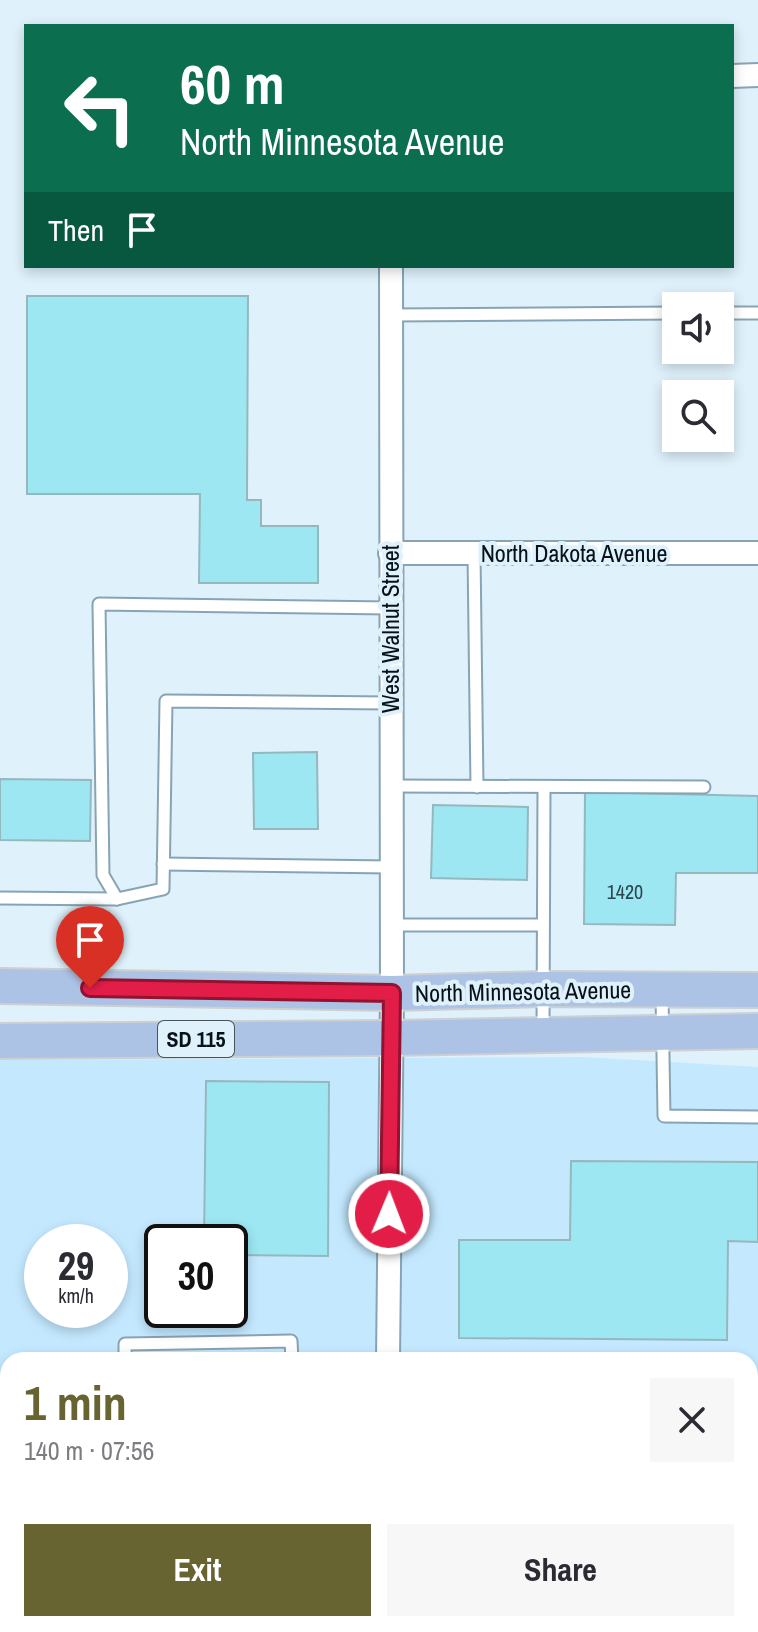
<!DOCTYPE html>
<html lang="en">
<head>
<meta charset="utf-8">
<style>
	body { margin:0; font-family:"Archivo Narrow",sans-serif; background:#f7f7f7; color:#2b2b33; height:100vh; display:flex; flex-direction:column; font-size:30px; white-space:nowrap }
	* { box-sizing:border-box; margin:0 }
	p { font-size:26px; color:#7c7c81 }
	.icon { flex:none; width:44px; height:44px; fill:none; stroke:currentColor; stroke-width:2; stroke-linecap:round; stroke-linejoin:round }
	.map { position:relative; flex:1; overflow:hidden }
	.drawer { position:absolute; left:0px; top:1352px; width:758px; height:280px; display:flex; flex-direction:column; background:#fff; border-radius:24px 24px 0 0; box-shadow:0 4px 12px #0003 }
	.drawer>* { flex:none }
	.top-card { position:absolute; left:24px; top:24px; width:710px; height:244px; border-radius:0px; box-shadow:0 4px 12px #0003; background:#0b6e4f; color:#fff; overflow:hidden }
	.controls { position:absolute; left:662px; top:292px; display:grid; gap:16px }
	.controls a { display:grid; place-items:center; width:72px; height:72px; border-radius:0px; background:#fff; box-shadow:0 4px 12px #0003; font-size:40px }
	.speed { position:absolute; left:24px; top:1224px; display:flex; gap:16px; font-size:40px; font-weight:700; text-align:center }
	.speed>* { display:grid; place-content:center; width:104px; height:104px; border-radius:50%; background:#fff; box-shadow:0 4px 12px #0003; line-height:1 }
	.speed small { font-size:20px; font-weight:400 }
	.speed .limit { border:4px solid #111; border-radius:12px; background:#fff; color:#111 }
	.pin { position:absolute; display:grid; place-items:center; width:68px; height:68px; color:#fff; margin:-82px -34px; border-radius:50% 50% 50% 0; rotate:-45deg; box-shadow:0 0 8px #0007 }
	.pin .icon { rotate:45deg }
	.me { position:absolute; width:88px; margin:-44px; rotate:1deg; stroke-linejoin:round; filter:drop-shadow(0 0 6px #0008) }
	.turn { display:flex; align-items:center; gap:28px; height:168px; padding:0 24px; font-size:36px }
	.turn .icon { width:104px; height:104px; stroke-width:2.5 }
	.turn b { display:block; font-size:56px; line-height:68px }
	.then { display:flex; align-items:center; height:76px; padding:0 24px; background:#0003; gap:16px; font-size:30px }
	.round { display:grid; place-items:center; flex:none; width:84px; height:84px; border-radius:0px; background:#f7f7f7 }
	.headline { display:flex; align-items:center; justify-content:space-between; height:136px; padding:0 24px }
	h1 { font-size:48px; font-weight:700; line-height:60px; color:#676431 }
	.button { display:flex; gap:16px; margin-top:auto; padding:16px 24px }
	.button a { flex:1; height:92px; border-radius:0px; background:#676431; color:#fff; font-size:32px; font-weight:700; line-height:92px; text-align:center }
	.button a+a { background:#f7f7f7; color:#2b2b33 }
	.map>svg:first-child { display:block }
	.built { fill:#c4e9ff; fill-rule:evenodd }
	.building { fill:#9ce7f2; stroke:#95b8be; stroke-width:2 }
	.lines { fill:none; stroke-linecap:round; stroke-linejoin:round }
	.service-casing { stroke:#88a4b4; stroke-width:15 }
	.minor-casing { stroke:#88a4b4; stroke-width:26 }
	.primary-casing { stroke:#cdcfd1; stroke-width:38 }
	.service { stroke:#fff; stroke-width:11 }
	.minor { stroke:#fff; stroke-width:22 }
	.primary { stroke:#adc3e5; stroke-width:34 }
	.route-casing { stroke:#92132f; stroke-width:20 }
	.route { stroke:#e11d48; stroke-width:14 }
	.labels { text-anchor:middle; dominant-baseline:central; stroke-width:8; stroke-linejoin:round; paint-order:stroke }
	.number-label { font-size:20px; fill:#2c464e }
	.shield { fill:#dff1fb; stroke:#48545b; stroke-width:2 }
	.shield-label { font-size:22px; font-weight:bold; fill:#071117 }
	.street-label { font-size:24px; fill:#071117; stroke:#dff1fb }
</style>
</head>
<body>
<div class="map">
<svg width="758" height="1632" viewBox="0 0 758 1632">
	<rect width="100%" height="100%" fill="#dff1fb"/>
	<path class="built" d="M582,1057L758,1067V1632H0V1060ZM42,1242H110V1310H42ZM162,1242H230V1310H162ZM8,1360H750V1624H8Z"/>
	<g class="building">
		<path d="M27,296H248L247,500H261V526H318V583H199L200,494H27Z"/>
		<path d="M317,752L318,829H254L253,753Z"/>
		<path d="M0,779L91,780L90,841L0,840Z"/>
		<path d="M585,792L758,796V873H676L675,925L584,924Z"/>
		<path d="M433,805L528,807L527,880L431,878Z"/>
		<path d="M206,1081L329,1082L328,1256L230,1255V1242H204Z"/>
		<path d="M571,1161L758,1162V1242L728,1241L727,1340L459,1338V1240H570Z"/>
		<path d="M446,1357L570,1358V1360H446Z"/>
		<path d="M90,1624H214L224,1632H86Z"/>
	</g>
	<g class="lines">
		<defs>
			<g id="service">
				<path d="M720,313H758"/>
				<path d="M391,315L676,313"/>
				<path d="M474,553L477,787"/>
				<path d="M391,786L704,787"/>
				<path d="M163,864L391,867"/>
				<path d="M0,898L117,899L163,889L166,701L390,703"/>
				<path d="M117,899L103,875L99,604L390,608"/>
				<path d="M391,925H543"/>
				<path d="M662,994L664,1116L758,1117"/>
				<path d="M543,1030L544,787"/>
				<path d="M125,1360V1344L291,1341L292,1360"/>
				<path d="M750,1614L758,1612"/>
				<path d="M302,1624L303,1632"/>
				<path d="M48,1632L53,1624"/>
				<path d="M709,1632L723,1624"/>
			</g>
			<g id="minor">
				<path d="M732,76L758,75"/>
				<path d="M390,553H758"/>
				<path d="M388,1360L392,993L391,266"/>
				<path d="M385,1632V1624"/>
			</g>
			<g id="primary">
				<path d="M0,986L392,993L543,989L758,990"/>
				<path d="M0,1041L391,1038L758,1031"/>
			</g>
		</defs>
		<use href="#service" class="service-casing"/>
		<use href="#minor" class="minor-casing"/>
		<use href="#primary" class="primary-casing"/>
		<use href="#service" class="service"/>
		<use href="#minor" class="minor"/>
		<use href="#primary" class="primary"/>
	</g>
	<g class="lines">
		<defs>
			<path id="route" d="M90,988L392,993L389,1214"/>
		</defs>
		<use href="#route" class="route-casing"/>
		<use href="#route" class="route"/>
	</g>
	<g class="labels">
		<g class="number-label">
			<text x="625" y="891">1420</text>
		</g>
		<rect class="shield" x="158" y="1021" width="76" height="36" rx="6"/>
		<g class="shield-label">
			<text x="196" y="1039">SD 115</text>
		</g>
		<g class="street-label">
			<text x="574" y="553">North Dakota Avenue</text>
			<text transform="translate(390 629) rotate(-90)">West Walnut Street</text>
			<text transform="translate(523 991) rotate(-1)">North Minnesota Avenue</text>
		</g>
	</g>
</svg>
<div class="controls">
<a><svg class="icon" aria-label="sound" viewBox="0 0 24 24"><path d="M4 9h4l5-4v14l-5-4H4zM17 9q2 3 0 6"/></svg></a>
<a><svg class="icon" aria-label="search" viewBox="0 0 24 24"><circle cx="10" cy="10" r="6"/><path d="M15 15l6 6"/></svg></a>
</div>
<div class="speed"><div>29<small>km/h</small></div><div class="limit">30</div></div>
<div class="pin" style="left:90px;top:988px;background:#d93025"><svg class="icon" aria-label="arrive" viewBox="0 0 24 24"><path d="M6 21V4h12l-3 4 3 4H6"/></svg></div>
<svg class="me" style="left:389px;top:1214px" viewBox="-20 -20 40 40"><circle r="17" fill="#e11d48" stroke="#fff" stroke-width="3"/><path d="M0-11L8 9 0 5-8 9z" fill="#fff"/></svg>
<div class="top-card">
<div class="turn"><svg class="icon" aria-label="left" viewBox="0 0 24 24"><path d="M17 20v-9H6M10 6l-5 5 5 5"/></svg><div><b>60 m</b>North Minnesota Avenue</div></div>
<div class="then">Then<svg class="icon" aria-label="arrive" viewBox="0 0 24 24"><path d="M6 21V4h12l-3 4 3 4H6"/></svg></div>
</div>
<section class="drawer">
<div class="headline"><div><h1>1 min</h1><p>140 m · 07:56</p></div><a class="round"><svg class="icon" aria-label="close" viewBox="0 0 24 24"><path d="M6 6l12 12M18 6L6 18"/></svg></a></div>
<div class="button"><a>Exit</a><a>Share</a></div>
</section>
</div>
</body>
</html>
